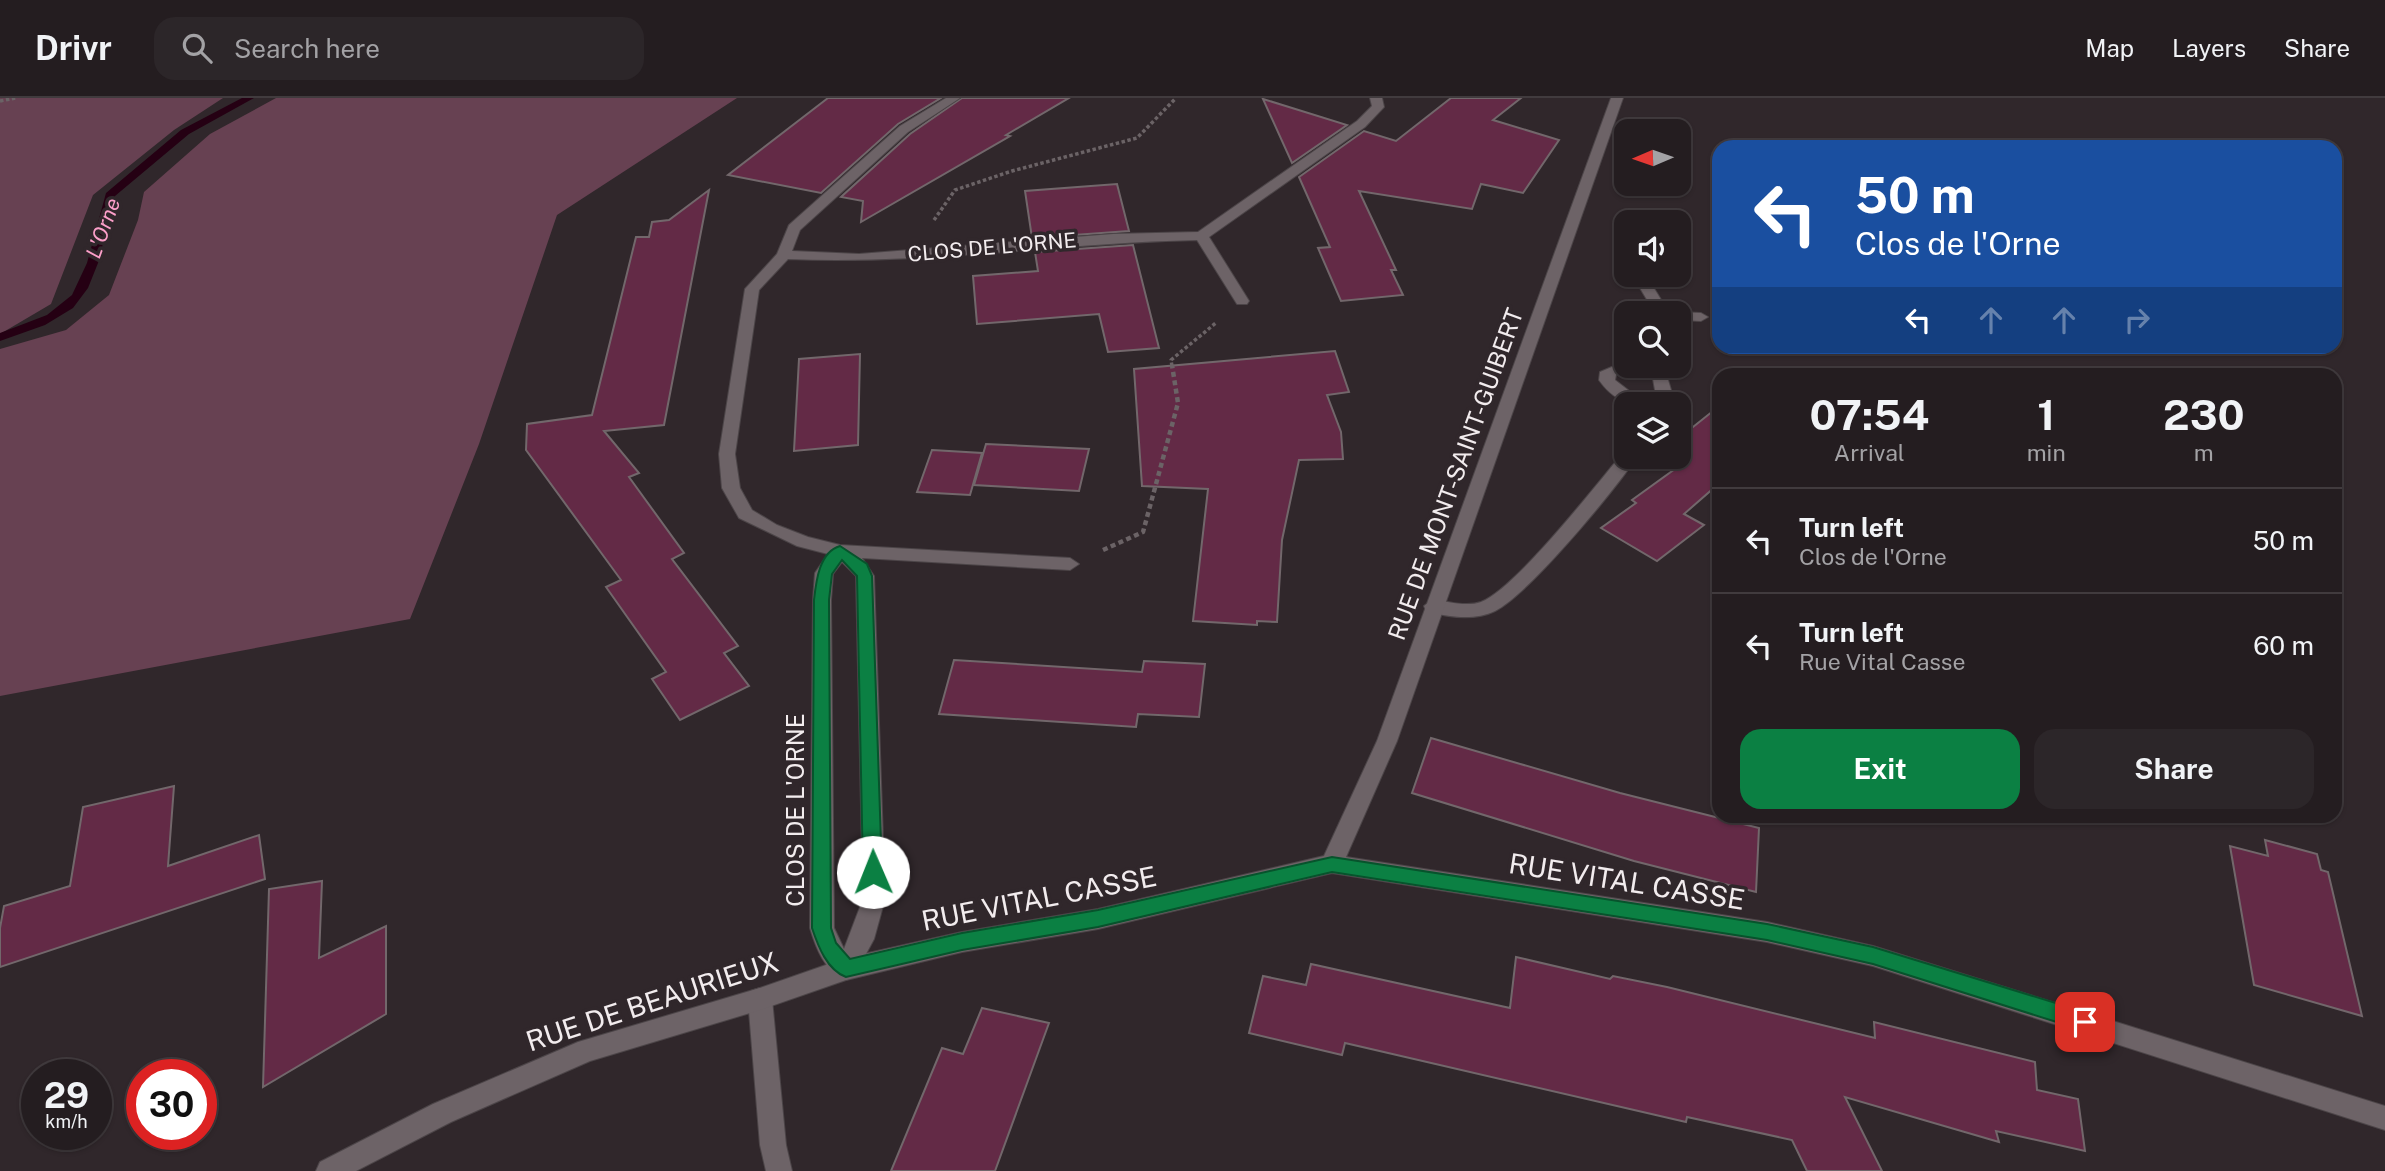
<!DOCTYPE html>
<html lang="en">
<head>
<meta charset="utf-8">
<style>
	body { margin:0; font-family:"Public Sans",sans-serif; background:#2c2629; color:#f1f3f6; height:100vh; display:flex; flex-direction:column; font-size:26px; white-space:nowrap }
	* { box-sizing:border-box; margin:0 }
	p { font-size:23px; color:#a3a2a5 }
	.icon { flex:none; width:38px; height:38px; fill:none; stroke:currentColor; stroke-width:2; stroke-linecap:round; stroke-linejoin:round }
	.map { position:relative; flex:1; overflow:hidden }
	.drawer { position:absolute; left:1712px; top:270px; width:630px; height:455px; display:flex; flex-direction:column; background:#241d20; border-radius:21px; box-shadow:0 2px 5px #0004,0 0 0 2px #413b3e }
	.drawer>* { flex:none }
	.top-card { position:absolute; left:1712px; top:42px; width:630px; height:214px; border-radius:21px; box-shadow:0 2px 5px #0004,0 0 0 2px #413b3e; background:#1a4fa0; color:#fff; overflow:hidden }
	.needle { width:46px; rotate:268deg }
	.fabs { position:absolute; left:1614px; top:21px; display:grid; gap:14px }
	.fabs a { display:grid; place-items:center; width:77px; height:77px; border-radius:14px; background:#241d20; box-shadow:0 2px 5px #0004,0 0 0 2px #413b3e; font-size:35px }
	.speed { position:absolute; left:21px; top:961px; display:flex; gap:14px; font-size:35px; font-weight:700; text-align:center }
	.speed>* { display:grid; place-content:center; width:91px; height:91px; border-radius:50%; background:#241d20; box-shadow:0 2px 5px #0004,0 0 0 2px #413b3e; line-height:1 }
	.speed small { font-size:18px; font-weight:400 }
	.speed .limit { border:10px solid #d22; background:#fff; color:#111 }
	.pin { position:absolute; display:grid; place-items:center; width:60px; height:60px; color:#fff; margin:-30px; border-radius:14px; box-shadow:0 4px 10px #0006 }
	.me { position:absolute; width:77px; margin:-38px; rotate:359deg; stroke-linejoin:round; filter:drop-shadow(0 0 5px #0008) }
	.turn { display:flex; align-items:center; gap:24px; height:147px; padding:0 28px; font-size:32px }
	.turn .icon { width:91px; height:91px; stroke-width:2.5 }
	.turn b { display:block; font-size:49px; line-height:60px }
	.lanes { display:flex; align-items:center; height:66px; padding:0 28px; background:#0003; justify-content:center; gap:35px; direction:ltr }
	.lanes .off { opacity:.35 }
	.eta { display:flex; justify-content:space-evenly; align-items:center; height:119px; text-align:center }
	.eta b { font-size:42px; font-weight:700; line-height:49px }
	.button { display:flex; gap:14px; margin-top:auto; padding:14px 28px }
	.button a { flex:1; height:80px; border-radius:21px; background:#0b8043; color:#fff; font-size:28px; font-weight:700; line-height:80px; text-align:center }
	.button a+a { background:#2c2629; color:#f1f3f6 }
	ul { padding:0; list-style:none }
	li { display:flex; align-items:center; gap:21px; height:105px; padding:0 28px; border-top:2px solid #413b3e }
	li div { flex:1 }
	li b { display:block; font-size:26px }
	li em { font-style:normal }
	header { display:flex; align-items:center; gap:42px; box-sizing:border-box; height:98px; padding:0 35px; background:#241d20; border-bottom:2px solid #413b3e }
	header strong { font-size:33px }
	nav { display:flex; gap:38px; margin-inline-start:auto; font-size:24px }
	.search { width:490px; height:63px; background:#2c2629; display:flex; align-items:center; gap:18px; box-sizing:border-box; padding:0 24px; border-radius:21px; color:#a3a2a5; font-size:26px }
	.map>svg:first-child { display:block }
	.green { fill:#674152 }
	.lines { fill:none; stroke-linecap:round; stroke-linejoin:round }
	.stream { fill:#250013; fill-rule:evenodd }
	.building { fill:#632a46; stroke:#72676b; stroke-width:2 }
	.service-casing { stroke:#4c4548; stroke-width:2 }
	.minor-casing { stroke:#4c4548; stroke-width:2 }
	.tertiary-casing { stroke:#4c4548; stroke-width:2 }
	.path-far1 { stroke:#6b6366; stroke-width:3.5; stroke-dasharray:3.5 2.5; stroke-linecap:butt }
	.path { stroke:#6b6366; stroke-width:4.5; stroke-dasharray:5 3.5; stroke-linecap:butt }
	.service { fill:#6d6367; fill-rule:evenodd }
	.minor { fill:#6d6367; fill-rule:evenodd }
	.tertiary { fill:#6d6367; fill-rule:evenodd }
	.route { fill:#0b8043; stroke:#07532c; stroke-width:2 }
	.labels { text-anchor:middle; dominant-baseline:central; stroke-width:7; stroke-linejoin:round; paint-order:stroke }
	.far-water-label { font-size:21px; font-style:italic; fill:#fc9fc9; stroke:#30272b }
	.far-street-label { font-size:21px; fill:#f2ecee; stroke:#30272b }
	.street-label { font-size:24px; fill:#f2ecee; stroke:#30272b }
	.near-street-label { font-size:28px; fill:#f2ecee; stroke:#30272b }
</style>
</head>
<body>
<header>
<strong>Drivr</strong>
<div class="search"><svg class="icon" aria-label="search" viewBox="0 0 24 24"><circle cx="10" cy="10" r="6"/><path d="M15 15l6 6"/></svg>Search here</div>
<nav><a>Map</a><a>Layers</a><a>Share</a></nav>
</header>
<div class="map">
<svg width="2385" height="1073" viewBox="0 0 2385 1073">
	<rect width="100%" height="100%" fill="#30272b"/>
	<g class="green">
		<path d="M0,0H223L174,32L93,97L51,206L0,236Z"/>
		<path d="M276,0H737L557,117L479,346L410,521L0,598V251L66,232L109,197L138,122L144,94L210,36Z"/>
	</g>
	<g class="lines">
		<path class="stream" d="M242,0H254L189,36L115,98L98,165L88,190L73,210L45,227L0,243V235L47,217L72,197L87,165L106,95L181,32Z"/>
	</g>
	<g class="building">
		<path d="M828,0H941L898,26L821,95L728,77Z"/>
		<path d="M962,0H1069L1006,37L1010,38L861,124L863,103L841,99L910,36Z"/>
		<path d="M1451,0H1521L1493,22L1559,42L1523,95L1481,86L1472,111L1359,93L1396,172H1391L1403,197L1341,203L1318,150L1330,149L1299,79L1364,33L1396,43Z"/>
		<path d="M1263,1L1347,27L1292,65Z"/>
		<path d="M1117,86L1129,133L1032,140L1025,93Z"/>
		<path d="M709,92L664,327L604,333L639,375L629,379L684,455L672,461L738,548L724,555L749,588L680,622L652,581L666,574L606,489L621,482L526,352L527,326L592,317L636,139H649L652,124L669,122Z"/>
		<path d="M1133,147L1159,250L1108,254L1099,216L977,226L973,178L1038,173L1035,154Z"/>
		<path d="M1335,253L1349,294L1327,297L1341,334L1343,361L1299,362L1282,442L1277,524L1257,523V527L1193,523L1208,391L1142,388L1134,271Z"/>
		<path d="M860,256L858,347L794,353L799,261Z"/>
		<path d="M1718,309V390L1715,389L1684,416L1704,427L1657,463L1601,430L1636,405L1632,402L1679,368L1663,359H1678V341Z"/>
		<path d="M986,346L1089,351L1079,393L974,387Z"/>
		<path d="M932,352L982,355L970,397L917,394Z"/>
		<path d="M954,562L1142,574L1144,563L1205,566L1199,619L1138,616L1136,629L939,616Z"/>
		<path d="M1431,640L1620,695L1759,730L1756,794L1634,763L1412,695Z"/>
		<path d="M174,688L168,768L259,737L265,781L0,869V830L4,808L70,788L83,709Z"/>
		<path d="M2265,742L2317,756L2321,772L2328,774L2362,918L2254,887L2230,748L2268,758Z"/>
		<path d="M322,783L319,860L386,828V916L263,989L269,791Z"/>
		<path d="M1516,859L1610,881L1613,878L1667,889L1875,940L1874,924L2035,964L2037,992L2078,1001L2085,1053L1996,1033L1999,1044L1845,999L1882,1073H1807L1792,1042L1687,1019L1686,1024L1345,945L1342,957L1249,935L1263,878L1306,887L1311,866L1510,910Z"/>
		<path d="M982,910L1049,925L995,1073H891L942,950L963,956Z"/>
	</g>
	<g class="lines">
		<defs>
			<g id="service">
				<path d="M1644,181L1649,182L1669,215H1655L1637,185Z"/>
				<path d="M1678,214L1701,215L1708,219L1701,223L1678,222V215H1672Z"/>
				<path d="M1626,263V268H1647L1666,275L1671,292L1665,306H1649L1655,292L1653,281L1630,272L1616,277L1615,282L1646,306C1624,306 1612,300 1599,282L1600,274Z"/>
				<path d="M1623,355H1626V359H1637C1614,393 1529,496 1495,513C1475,523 1447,519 1426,513L1424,508L1433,501C1447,504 1467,509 1481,504C1516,490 1595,388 1623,355Z"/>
			</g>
			<g id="minor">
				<path d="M946,0H960L908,34L800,132L792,153L859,156L1113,136L1198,134L1357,23L1372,8L1370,0H1382L1384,9L1365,29L1209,139L1249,203L1247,206H1237L1197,142C1060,145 924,167 788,161L759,192L735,356L740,390L752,412L777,427L808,439L840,447L1070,460L1079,466L1070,472L862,460L874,478L885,801L874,841L854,878L846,882C825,874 816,850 810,830L813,502L815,475L828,456L797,448L739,420L722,390L719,356L745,191L777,156L789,127L900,28ZM842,464L856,478L863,801L844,851L834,830L831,502L833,476Z"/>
				<path d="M760,890L769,893L772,901L786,1047L792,1073H766L760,1047L748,901L751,893Z"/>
			</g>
			<path id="tertiary" d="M1611,0H1623L1397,643L1346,759L1767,824L1873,848L2385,1008V1032L1873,868L1767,844L1332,775L1098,831L962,854L846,882L760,912L590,963L451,1024L356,1073H316L320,1064L433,1006L578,944L760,890L846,860L962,834L1098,811L1324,758L1377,643Z"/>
		</defs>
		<use href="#service" class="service-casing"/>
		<use href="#minor" class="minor-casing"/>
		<use href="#tertiary" class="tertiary-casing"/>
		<g class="path-far1">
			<path d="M0,3L16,0"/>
			<path d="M934,122L955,92L1012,73L1137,40L1176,0"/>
			<path d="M1172,268L1171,262L1217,224"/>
		</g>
		<path class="path" d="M1103,452L1143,434L1178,305L1172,267"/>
		<use href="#service" class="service"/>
		<use href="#minor" class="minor"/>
		<use href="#tertiary" class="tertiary"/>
	</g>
	<path class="route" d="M840,448L867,466L872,478L882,774L879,780H866L863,774L857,478L842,462L832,476L829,502L831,830L836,845L850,861L962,835L1098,812L1332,759L1767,826L1873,849L2085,914L2092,917L2095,924L2092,930L2085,933L1873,866L1767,842L1332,774L1098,829L962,852L846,879C827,872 818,848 812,830L814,502C816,484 819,454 840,448Z"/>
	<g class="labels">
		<g class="far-water-label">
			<text transform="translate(103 130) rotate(-70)">L'Orne</text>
		</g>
		<g class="far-street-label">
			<text transform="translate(992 149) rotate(-5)">CLOS DE L'ORNE</text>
		</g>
		<g class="street-label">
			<text transform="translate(1455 376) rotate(-70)">RUE DE MONT-SAINT-GUIBERT</text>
			<text transform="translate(795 712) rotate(-90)">CLOS DE L'ORNE</text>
		</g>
		<g class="near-street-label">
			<text transform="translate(1627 783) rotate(9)">RUE VITAL CASSE</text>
			<text transform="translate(1039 800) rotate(-11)">RUE VITAL CASSE</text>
			<text transform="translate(652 903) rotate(-18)">RUE DE BEAURIEUX</text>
		</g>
	</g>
</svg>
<div class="fabs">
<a><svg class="needle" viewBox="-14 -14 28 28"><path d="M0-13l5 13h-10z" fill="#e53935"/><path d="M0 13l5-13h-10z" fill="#a3a2a5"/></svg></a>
<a><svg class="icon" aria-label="sound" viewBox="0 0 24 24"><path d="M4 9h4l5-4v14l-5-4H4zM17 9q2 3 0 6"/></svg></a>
<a><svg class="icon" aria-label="search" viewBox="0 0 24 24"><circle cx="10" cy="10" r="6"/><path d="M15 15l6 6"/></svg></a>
<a><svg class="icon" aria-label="layers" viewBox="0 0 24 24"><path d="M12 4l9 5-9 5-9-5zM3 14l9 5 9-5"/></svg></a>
</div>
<div class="speed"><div>29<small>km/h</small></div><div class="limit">30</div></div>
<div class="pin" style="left:2085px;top:924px;background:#d93025"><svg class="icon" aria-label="arrive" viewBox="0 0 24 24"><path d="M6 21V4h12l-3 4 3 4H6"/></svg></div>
<svg class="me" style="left:873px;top:774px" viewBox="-20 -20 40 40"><circle r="19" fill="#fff"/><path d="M0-13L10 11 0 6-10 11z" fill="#0b8043"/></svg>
<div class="top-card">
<div class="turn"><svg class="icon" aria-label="left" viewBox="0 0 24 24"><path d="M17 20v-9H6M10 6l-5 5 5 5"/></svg><div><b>50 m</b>Clos de l'Orne</div></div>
<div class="lanes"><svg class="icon" aria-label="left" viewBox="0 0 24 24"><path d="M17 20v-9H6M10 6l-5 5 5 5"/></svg><svg class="icon off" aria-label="ahead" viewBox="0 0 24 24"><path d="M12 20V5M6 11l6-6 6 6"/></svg><svg class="icon off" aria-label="ahead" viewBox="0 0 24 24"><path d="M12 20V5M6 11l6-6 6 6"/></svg><svg class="icon off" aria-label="right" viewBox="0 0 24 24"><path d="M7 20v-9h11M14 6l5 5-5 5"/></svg></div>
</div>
<section class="drawer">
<div class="eta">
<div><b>07:54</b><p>Arrival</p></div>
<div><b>1</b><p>min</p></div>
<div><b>230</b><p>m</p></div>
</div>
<ul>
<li><svg class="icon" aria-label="left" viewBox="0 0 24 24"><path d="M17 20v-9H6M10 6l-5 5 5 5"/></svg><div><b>Turn left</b><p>Clos de l'Orne</p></div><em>50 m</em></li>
<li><svg class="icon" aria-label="left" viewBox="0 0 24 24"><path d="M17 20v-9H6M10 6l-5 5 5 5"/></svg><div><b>Turn left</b><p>Rue Vital Casse</p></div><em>60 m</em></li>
</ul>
<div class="button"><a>Exit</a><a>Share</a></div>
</section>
</div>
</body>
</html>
